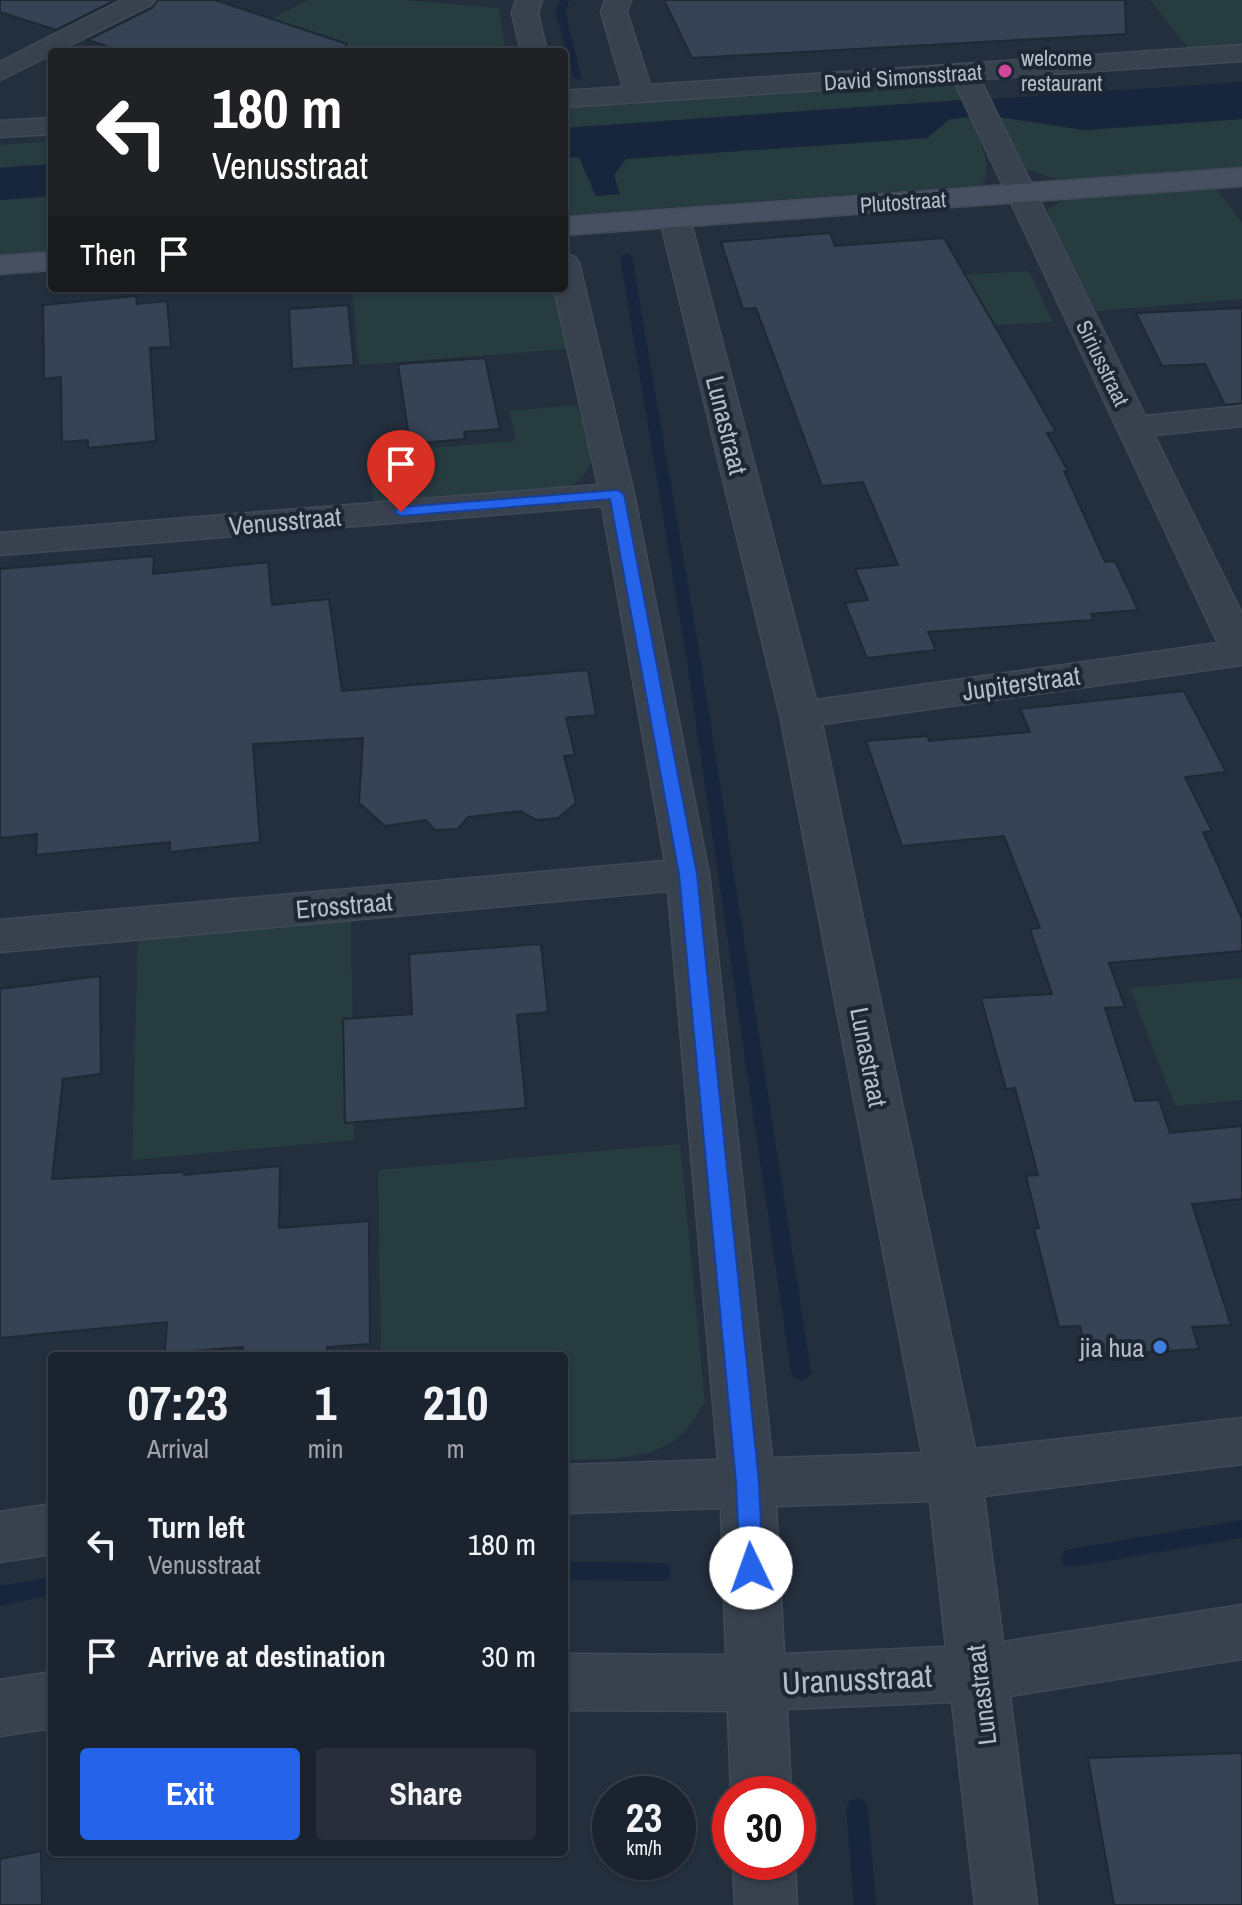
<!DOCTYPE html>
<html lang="en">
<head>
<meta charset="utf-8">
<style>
	body { margin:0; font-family:"Archivo Narrow",sans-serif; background:#282f3a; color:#f1f3f6; height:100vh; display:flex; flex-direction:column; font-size:30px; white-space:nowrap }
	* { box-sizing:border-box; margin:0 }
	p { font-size:26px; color:#a0a4aa }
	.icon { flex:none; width:44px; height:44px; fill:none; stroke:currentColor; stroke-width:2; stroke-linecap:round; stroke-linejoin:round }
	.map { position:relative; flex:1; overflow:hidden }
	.side { position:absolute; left:48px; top:1352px; width:520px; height:504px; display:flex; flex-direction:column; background:#1b232e; border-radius:8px; box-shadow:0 2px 6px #0004,0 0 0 2px #39404a }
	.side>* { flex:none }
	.hud { position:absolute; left:48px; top:48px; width:520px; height:244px; border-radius:8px; box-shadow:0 2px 6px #0004,0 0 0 2px #39404a; background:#202124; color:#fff; overflow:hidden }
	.speed { position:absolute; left:592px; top:1776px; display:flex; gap:16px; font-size:40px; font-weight:700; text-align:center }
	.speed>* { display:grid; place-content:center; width:104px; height:104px; border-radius:50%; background:#1b232e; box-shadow:0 2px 6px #0004,0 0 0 2px #39404a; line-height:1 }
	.speed small { font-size:20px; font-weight:400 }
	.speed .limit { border:12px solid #d22; background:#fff; color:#111 }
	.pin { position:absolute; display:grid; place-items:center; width:68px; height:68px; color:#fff; margin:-82px -34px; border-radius:50% 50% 50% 0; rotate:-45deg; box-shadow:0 0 8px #0007 }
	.pin .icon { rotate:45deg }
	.me { position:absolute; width:88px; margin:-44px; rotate:357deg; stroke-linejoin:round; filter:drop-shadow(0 0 6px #0008) }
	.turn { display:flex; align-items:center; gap:28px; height:168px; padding:0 32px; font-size:36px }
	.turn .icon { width:104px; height:104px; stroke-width:2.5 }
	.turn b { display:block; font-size:56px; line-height:68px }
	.then { display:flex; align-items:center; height:76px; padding:0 32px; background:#0003; gap:16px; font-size:30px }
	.eta { display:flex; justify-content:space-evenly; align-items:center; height:136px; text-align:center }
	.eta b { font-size:48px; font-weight:700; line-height:56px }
	.cta { display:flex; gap:16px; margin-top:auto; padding:16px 32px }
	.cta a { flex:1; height:92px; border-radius:8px; background:#2563eb; color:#fff; font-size:32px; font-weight:700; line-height:92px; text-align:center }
	.cta a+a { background:#282f3a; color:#f1f3f6 }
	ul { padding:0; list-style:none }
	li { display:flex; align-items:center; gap:24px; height:112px; padding:0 32px }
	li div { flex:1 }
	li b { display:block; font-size:30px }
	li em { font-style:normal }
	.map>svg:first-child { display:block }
	.green { fill:#263c3f }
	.water { fill:#17263c }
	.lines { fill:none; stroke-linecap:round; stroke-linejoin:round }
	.stream { fill:#17263c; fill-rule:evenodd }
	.building { fill:#364354; stroke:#1f2835; stroke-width:2 }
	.street-casing { stroke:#414a57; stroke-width:3 }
	.secondary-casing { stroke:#414a57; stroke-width:3 }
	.street { fill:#38414e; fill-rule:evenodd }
	.secondary { fill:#465061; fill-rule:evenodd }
	.route { fill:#2563eb; stroke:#184099; stroke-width:2 }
	.hotel-dot { fill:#d1479c; stroke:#1d2633; stroke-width:3 }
	.shop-dot { fill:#3f7fe0; stroke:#1d2633; stroke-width:3 }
	.labels { text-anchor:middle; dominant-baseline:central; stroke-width:8; stroke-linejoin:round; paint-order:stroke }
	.far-poi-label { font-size:22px; fill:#b4bcc9; stroke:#1d2633; text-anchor:start }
	.far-street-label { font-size:22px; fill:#b4bcc9; stroke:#1d2633 }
	.street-label { font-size:26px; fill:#b4bcc9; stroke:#1d2633 }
	.poi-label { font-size:26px; fill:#b4bcc9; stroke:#1d2633; text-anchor:end }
	.near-street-label { font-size:32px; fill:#b4bcc9; stroke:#1d2633 }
</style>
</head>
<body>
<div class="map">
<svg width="1242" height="1905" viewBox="0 0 1242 1905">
	<rect width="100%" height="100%" fill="#242f3e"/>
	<g class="green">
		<path d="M309,0H403L499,8L505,52H300L231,38Z"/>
		<path d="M1150,0H1242V45L1189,49Z"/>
		<path d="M951,81L963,100L564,128V107Z"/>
		<path d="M971,117C977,137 995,167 982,185L564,215V158L579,157L596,196L619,194L614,175L626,159L926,138L950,119Z"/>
		<path d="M1000,117L1084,130L1242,119V168L1059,180L1026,169Z"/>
		<path d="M52,141V164L0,168V145Z"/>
		<path d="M1215,187L1242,223V299L1096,311L1048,218V209L1073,196Z"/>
		<path d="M52,196V251L0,255V200Z"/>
		<path d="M1029,271L1053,322L895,331L875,280Z"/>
		<path d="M352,288H553L567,349L359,365Z"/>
		<path d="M577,405C588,443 608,465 567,488L374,505L368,453L516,441L509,411Z"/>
		<path d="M351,904L354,1140L132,1160L138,921Z"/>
		<path d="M1242,978V1100L1175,1106L1130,988Z"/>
		<path d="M680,1144L705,1402C698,1412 692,1425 683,1433C653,1462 603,1459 564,1460V1356H381L378,1170Z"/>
	</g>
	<g class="water">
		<path d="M1242,82V119L1084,130L1000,117L991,99Z"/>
		<path d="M963,100L971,117L950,119L927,138L626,159L614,175L620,194L596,196L579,157L564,158V128Z"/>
		<path d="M52,164V196L0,200V168Z"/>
	</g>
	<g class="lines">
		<g class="stream">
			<path d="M560,0H570L565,10L582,80L574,78L555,10Z"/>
			<path d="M626,253L632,256L701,662L811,1372L808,1378L801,1380L794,1378L791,1372L687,662L620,256Z"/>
			<path d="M1242,1520V1538L1071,1567L1064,1565L1061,1558L1064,1551L1071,1549Z"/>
			<path d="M564,1562L661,1563L668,1565L671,1572L668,1579L661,1581L564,1580Z"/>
			<path d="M52,1577V1595L0,1606V1586Z"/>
			<path d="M857,1798L865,1801L868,1809L876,1905H854L846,1809L849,1801Z"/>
		</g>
	</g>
	<g class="building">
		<path d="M0,0H115L56,30L0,12Z"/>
		<path d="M158,0H215L347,44L345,52H125L88,40L152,8Z"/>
		<path d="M664,0H1125L1126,34L692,58Z"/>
		<path d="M830,233L835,246L944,238L1056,432L1047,433L1068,471H1064L1105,562L1115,561L1138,610L1091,614L1093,620L928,632L936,650L867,658L845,603L868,600L855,569L898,565L863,482L822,486L756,308L743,309L721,242Z"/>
		<path d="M136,296L137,304L167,301L171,347L150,348L156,441L88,448V440L62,442L61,377L44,379L43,305Z"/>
		<path d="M348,305L354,365L292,369L289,309Z"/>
		<path d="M1242,308V403L1225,405L1205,364L1162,366L1136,313Z"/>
		<path d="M485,358L500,429L464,432L465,439L410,444L398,364Z"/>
		<path d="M154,556L153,574L268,562L272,605L329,599L342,691L588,670L596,715L566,718L575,755L564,756L576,803L558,818L536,820L521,811L468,817L458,829L435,830L426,820L385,826L359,803L363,738L253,744L260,842L170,852V842L36,855L37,834L0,838V569Z"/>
		<path d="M1184,691L1226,772L1185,777L1212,831L1203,832L1242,919V951L1109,963L1125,1007L1105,1008L1135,1101L1159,1100L1170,1133L1242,1126V1199L1192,1204L1231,1325L1192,1327L1199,1349L1087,1356L1080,1326L1059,1327L1034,1228H1039L1026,1176L1038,1175L1015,1088L1006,1089L981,998L1052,994L1030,929L1040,928L1004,836L902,846L866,741L927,736L929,741L1030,732L1020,709Z"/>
		<path d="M541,944L548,1012L517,1015L526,1108L345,1123L343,1019L412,1014L409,954Z"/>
		<path d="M100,976L101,1074L63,1079L52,1179L184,1172V1175L280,1166L279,1228L369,1221L370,1344L327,1347V1356H243V1347L165,1353L167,1322L0,1338V989Z"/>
		<path d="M1242,1753V1905H1114L1088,1758Z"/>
		<path d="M41,1851L42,1905H0V1859Z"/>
	</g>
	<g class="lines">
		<defs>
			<g id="street">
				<path d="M122,0H155L151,5L0,80V62Z"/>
				<path d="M516,0H542L538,13L547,52H521L512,13Z"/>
				<path d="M605,0H631L627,12L650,85L1242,45V61L980,79L1145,416L1242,406V426L1154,435L1242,614V665L822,724L975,1449L1242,1418V1464L984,1496L1003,1642L1242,1605V1659L1010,1696L1037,1905H975L952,1702L787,1709L791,1794H731L728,1711L564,1710V1654L726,1655L721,1508L564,1513V1465L718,1460L668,891L0,952V920L665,861L602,506L0,555V533L598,485L554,288H564V254L575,257L579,263L634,494L709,874L772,1458L922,1453L780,715L660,219L665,213L675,210L685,213L690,219L816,700L1218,643L954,81L564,107V91L623,87L601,12ZM930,1501L946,1647L784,1654L776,1506Z"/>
				<path d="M52,118V134L0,137V121Z"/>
				<path d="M52,1504V1554L0,1562V1512Z"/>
				<path d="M52,1672V1728L0,1736V1680Z"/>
				<path d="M733,1862H795L797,1905H735Z"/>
			</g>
			<g id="secondary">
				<path d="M1242,168V186L564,235V217Z"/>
				<path d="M52,252V270L0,274V256Z"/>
			</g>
		</defs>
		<use href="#street" class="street-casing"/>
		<use href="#secondary" class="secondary-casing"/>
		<use href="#street" class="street"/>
		<use href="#secondary" class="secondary"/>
	</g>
	<path class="route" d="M617,490L624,494L697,874L759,1482L763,1568L760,1576L751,1579L743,1576L740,1568L736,1482L679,874L610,499L401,516L394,512L401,507Z"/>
	<circle class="hotel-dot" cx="1005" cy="71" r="8"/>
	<circle class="shop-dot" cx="1160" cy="1347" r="8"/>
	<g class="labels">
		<g class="far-poi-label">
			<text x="1021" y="58">welcome<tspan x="1021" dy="25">restaurant</tspan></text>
		</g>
		<g class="far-street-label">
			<text transform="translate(903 77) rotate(-4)">David Simonsstraat</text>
			<text transform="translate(903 202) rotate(-4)">Plutostraat</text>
			<text transform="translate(1103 363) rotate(64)">Siriusstraat</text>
		</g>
		<g class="street-label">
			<text transform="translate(727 425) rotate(76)">Lunastraat</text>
			<text transform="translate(285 521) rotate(-5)">Venusstraat</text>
			<text transform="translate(1021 683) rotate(-8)">Jupiterstraat</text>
			<text transform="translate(344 905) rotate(-5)">Erosstraat</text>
			<text transform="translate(869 1057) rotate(79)">Lunastraat</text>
			<text transform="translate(981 1695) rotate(-97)">Lunastraat</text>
		</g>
		<g class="poi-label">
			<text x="1144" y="1347">jia hua</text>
		</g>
		<g class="near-street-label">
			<text transform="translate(857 1679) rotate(-3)">Uranusstraat</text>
		</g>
	</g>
</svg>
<div class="speed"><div>23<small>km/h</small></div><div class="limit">30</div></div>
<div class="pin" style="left:401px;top:512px;background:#d93025"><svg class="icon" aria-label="arrive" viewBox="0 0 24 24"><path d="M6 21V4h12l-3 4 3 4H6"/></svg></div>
<svg class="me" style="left:751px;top:1568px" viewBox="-20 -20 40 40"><circle r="19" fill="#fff"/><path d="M0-13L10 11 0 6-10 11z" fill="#2563eb"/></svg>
<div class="hud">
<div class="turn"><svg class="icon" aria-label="left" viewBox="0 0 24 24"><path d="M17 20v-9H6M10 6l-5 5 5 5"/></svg><div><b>180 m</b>Venusstraat</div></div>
<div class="then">Then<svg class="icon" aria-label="arrive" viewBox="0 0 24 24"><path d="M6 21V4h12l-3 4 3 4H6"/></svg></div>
</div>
<section class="side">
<div class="eta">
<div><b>07:23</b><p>Arrival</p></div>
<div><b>1</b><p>min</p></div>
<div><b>210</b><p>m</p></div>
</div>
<ul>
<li><svg class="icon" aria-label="left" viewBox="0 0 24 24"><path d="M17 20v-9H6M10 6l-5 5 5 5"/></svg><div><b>Turn left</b><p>Venusstraat</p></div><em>180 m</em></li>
<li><svg class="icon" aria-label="arrive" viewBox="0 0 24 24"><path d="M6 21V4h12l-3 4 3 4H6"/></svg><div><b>Arrive at destination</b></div><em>30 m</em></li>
</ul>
<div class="cta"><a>Exit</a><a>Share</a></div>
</section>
</div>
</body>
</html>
